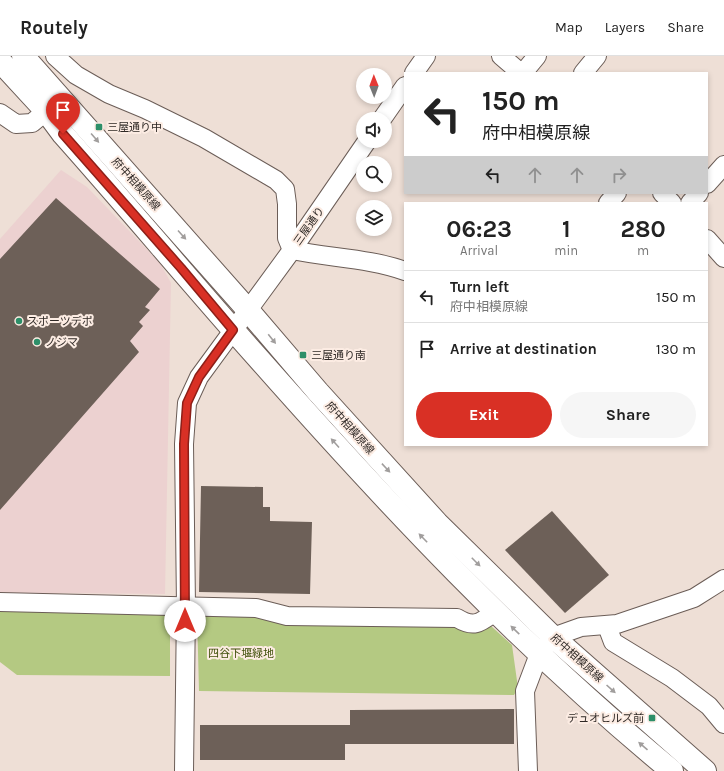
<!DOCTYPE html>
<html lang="en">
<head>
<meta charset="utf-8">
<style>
	body { margin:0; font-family:Karla,"Noto Sans JP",sans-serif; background:#f6f6f6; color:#222; height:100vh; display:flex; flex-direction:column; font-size:15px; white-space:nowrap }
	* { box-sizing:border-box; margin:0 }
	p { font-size:13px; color:#767676 }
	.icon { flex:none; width:22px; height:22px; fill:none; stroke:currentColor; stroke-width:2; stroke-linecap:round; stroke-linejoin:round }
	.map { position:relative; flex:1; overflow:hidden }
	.details { position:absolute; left:404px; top:146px; width:304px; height:244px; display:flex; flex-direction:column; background:#fff; border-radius:0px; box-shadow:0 2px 6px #0003 }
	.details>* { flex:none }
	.banner { position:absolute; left:404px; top:16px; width:304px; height:122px; border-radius:0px; box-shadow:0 2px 6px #0003; background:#fff; color:#222; overflow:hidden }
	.needle { width:26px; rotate:359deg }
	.tools { position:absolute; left:356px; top:12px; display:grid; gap:8px }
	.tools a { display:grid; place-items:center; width:36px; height:36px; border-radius:50%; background:#fff; box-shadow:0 2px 6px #0003; font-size:20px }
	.pin { position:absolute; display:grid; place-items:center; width:34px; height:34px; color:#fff; margin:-41px -17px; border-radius:50% 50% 50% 0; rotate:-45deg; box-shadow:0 0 4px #0007 }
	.pin .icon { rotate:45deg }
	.me { position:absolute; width:44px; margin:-22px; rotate:0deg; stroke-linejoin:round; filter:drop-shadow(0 0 3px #0008) }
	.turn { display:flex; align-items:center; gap:14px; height:84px; padding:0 12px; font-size:18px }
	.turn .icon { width:52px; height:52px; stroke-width:2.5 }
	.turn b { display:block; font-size:28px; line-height:34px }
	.lanes { display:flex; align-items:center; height:38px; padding:0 12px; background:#0003; justify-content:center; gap:20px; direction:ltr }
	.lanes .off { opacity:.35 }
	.eta { display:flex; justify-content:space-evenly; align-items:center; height:68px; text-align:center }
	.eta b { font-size:24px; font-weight:700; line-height:28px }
	.button { display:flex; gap:8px; margin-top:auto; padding:8px 12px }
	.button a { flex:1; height:46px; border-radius:24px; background:#d93025; color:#fff; font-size:16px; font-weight:700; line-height:46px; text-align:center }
	.button a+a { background:#f6f6f6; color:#222 }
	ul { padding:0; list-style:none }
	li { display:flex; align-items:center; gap:12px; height:52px; padding:0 12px; border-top:1px solid #e0e0e0 }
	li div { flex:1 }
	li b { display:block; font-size:15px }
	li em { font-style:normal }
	header { display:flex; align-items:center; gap:24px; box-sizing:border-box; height:56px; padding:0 20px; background:#fff; border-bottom:1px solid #e0e0e0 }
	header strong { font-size:19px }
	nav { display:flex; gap:22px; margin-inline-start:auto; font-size:14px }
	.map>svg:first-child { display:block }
	.commercial { fill:#ecd1d0 }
	.green { fill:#b4c982 }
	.building { fill:#6d6058 }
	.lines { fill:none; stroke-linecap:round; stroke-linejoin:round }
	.minor-casing { stroke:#6b5d57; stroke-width:20 }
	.major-casing { stroke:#6b5d57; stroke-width:24 }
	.minor { stroke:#fff; stroke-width:18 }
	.major { stroke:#fff; stroke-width:22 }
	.oneway { fill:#a19e9d }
	.route-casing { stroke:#8d1f18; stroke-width:10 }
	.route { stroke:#d93025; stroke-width:7 }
	.poi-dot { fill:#2d8f69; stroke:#fcece3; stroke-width:1.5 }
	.labels { text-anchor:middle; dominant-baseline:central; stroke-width:4; stroke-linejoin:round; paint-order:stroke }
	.poi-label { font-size:11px; fill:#2e2825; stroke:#fcece3; text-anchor:start }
	.street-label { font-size:11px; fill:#2e2825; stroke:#fcece3 }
	.park-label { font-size:11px; fill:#41510c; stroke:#fcece3 }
</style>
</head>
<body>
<header>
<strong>Routely</strong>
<nav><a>Map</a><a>Layers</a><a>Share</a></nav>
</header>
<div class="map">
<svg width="724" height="715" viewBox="0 0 724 715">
	<rect width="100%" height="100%" fill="#eedfd6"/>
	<path class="commercial" d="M61,114L87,131L160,207L171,227L165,538L64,537L0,540V183Z"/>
	<g class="green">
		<path d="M0,556H170V620L17,619L0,606Z"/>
		<path d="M197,558L456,569C468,574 480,579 491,570L512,589L518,632L514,639L199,635Z"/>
	</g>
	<g class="building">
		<path d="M56,142L160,233L145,251L150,254L139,266L143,270L130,285L139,296L0,454V203Z"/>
		<path d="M201,430L263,431V451H270V465L312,466L310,538L199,536Z"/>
		<path d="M552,455L609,519L565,557L505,494Z"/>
		<path d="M514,653V688H345V704H200V669H350V654Z"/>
	</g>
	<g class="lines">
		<defs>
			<g id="minor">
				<path d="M55,0L76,19L109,38L145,53L204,82L276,124L285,133L287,148V182L292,194C329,202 369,202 405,215"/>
				<path d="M501,0L521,17"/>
				<path d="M414,17L426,0"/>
				<path d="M523,17L537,0"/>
				<path d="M583,17L597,0"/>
				<path d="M0,57L16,68L32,67L56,47"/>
				<path d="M382,63L405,30"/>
				<path d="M707,128L724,109"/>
				<path d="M662,137L672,147"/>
				<path d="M608,147L617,137"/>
				<path d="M690,147L699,137"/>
				<path d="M707,183L724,202"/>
				<path d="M0,546L256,552L287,560L457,562C475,573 481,566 496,555"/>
				<path d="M607,570L613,586L672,622L709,650L724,668"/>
				<path d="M184,715L186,550L184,388L187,347L199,321L292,194L367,85"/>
				<path d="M528,715L525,635L539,598L553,581L581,571L617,568L694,542L724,523"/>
			</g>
			<g id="major">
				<path d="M23,0L247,253L318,336L437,467L553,581L705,715"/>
				<path d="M0,5L46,55L63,78C129,152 192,228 258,302C387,448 521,591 672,715"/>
			</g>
		</defs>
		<use href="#minor" class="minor-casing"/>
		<use href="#major" class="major-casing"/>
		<use href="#minor" class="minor"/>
		<use href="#major" class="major"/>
	</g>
	<defs><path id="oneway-solid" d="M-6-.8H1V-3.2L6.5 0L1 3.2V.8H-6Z"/></defs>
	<g class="oneway">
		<use href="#oneway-solid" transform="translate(95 82) rotate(49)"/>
		<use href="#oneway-solid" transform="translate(182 179) rotate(48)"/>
		<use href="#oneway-solid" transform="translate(272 283) rotate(51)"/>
		<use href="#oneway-solid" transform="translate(335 387) rotate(-132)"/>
		<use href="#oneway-solid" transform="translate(386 412) rotate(47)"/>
		<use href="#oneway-solid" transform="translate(423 482) rotate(-134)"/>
		<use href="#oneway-solid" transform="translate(476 506) rotate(45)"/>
		<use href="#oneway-solid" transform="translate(515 574) rotate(-136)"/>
		<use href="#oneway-solid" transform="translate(611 633) rotate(42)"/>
		<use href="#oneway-solid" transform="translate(643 690) rotate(-139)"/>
	</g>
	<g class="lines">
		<defs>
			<path id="route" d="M63,78L181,212L233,274L199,321L187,347L184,388L185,565"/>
		</defs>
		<use href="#route" class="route-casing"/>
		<use href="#route" class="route"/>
	</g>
	<g class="poi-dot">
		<rect x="95" y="67" width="8" height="8" rx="2"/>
		<circle cx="19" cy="265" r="4"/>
		<circle cx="37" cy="286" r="4"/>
		<rect x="299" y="295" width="8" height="8" rx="2"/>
		<rect x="648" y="658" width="8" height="8" rx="2"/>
	</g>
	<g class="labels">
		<g class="poi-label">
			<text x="107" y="71">三屋通り中</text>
			<text x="27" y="265">スポーツデポ</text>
			<text x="45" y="286">ノジマ</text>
			<text x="311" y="299">三屋通り南</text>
			<text x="644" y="662" text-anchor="end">デュオヒルズ前</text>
		</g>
		<g class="street-label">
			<text transform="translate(136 128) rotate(48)">府中相模原線</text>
			<text transform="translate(309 170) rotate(-55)">三屋通り</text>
			<text transform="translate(350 372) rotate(48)">府中相模原線</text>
			<text transform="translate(577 602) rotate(42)">府中相模原線</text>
		</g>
		<g class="park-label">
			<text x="241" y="597">四谷下堰緑地</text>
		</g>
	</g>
</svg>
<div class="tools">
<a><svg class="needle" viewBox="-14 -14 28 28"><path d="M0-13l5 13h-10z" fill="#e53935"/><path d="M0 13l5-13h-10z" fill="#767676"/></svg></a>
<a><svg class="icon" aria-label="sound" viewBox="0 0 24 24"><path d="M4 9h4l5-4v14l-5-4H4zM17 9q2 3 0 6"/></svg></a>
<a><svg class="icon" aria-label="search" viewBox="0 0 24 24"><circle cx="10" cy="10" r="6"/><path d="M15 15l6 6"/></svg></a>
<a><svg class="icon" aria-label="layers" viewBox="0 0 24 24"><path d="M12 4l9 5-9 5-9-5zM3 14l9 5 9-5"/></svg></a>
</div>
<div class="pin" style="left:63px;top:78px;background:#d93025"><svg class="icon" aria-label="arrive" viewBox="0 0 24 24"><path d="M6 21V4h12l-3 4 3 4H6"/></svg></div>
<svg class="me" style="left:185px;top:565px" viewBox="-20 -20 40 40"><circle r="19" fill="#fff"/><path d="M0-13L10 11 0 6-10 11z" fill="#d93025"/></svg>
<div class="banner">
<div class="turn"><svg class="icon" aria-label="left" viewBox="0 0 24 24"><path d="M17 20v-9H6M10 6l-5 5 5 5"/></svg><div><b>150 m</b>府中相模原線</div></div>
<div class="lanes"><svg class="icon" aria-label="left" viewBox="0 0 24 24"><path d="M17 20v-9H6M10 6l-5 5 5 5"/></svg><svg class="icon off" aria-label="ahead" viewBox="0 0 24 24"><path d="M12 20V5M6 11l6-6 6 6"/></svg><svg class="icon off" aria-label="ahead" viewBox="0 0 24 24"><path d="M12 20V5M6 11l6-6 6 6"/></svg><svg class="icon off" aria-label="right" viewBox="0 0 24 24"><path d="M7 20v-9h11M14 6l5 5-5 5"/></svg></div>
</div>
<section class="details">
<div class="eta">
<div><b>06:23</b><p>Arrival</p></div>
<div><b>1</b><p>min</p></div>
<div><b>280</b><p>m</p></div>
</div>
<ul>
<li><svg class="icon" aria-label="left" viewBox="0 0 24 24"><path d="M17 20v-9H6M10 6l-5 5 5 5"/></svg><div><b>Turn left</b><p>府中相模原線</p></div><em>150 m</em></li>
<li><svg class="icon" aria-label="arrive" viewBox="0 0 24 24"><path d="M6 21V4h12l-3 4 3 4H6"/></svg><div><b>Arrive at destination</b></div><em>130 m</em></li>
</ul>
<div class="button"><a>Exit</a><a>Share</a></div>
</section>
</div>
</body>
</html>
